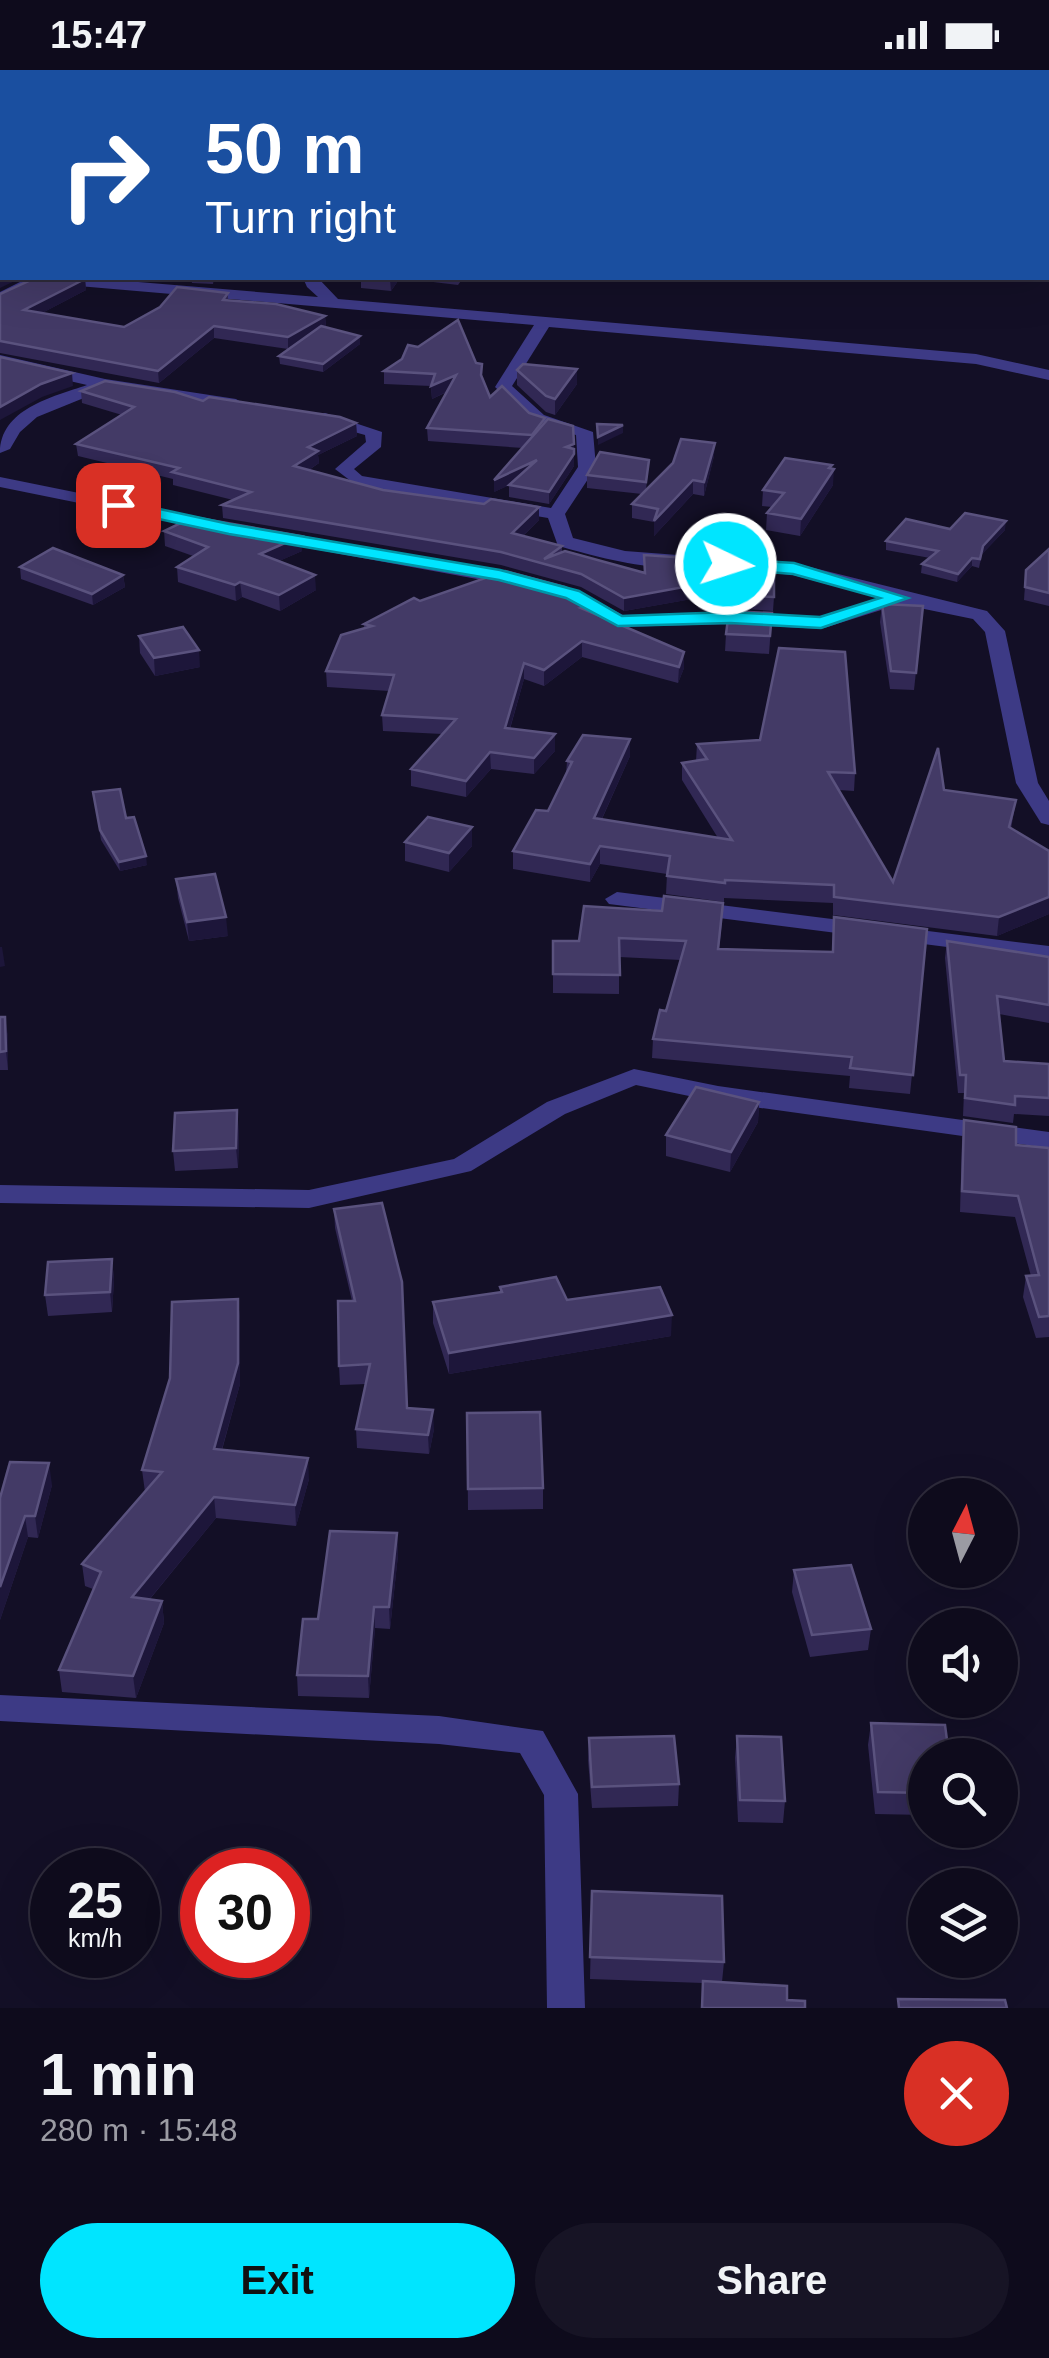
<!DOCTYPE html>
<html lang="en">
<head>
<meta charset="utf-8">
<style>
	body { margin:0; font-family:Arial,sans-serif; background:#171425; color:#f1f3f6; height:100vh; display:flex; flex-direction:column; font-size:38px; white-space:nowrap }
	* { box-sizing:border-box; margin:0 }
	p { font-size:32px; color:#9b9ba3 }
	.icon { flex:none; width:55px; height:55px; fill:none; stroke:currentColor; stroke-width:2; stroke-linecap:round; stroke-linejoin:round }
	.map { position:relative; height:1938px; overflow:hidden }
	.sheet { display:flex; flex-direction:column; background:#0e0b1c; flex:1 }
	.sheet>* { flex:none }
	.guide { position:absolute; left:0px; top:0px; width:1050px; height:210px; box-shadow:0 10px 40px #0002,0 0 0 2px #2e2b3b; background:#1a4fa0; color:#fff; overflow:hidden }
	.needle { width:65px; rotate:6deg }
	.buttons { position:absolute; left:908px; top:1408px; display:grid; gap:20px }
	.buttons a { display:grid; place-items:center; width:110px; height:110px; border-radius:50%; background:#0e0b1c; box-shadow:0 10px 40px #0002,0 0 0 2px #2e2b3b; font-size:50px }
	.speed { position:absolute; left:30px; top:1778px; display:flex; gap:20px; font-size:50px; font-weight:700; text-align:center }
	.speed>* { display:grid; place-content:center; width:130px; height:130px; border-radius:50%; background:#0e0b1c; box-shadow:0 10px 40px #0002,0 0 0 2px #2e2b3b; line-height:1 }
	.speed small { font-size:25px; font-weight:400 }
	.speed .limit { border:15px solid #d22; background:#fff; color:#111 }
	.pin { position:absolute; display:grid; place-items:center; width:85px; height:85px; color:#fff; margin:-42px; border-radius:20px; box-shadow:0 5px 15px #0006 }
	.me { position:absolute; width:110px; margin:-55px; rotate:94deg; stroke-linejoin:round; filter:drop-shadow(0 0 8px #0008) }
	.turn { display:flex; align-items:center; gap:35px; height:210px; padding:0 40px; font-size:45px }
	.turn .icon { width:130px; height:130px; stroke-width:2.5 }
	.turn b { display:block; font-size:70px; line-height:85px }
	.round { display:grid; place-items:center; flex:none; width:105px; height:105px; border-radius:52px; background:#171425 }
	.overview { display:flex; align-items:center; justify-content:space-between; height:170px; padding:0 40px }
	h1 { font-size:60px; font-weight:800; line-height:75px }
	.cta { display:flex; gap:20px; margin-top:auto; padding:20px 40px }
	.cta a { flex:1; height:115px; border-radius:60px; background:#00e5ff; color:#111; font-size:40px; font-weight:800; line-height:115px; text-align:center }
	.cta a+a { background:#171425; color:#f1f3f6 }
	.status { display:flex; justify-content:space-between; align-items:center; height:70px; padding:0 50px; background:#0e0b1c; direction:ltr }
	.status svg { height:28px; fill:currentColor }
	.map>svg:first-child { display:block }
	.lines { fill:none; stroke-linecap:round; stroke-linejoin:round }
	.minor { fill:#3d3a85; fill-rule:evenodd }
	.wall { fill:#312854 }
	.shaded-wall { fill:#1d163a }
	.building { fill:#433a66; stroke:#5a527e; stroke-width:2.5 }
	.route { fill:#00e5ff; stroke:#0095a6; stroke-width:2.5 }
</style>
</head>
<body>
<div class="status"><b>15:47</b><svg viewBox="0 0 49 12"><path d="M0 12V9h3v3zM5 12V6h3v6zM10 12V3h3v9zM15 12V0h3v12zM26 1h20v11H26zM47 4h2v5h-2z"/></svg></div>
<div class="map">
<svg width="1049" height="1938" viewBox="0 0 1049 1938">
	<rect width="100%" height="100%" fill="#130f26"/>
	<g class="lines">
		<g class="minor">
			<path d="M50,0H63L64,2H52Z"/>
			<path d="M254,0H374L375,2H253Z"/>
			<path d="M28,208H90L318,227L307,217L303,208H318L338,229L976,284L1049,300V310L976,294L549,257L512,316L544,345L593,362L596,397L565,444L573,468L625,481L678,485L687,491C665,508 586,483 558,476L548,448L356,415L335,399L366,372L365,365L319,352V344L325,343L382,362L381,377L354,399L362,406L551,438L578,397L576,365L532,353L495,317L534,255L55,214L36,215L0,233V222Z"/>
			<path d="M0,285L105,309L236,329L244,334L236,339L106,319L37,347L20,362L10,379L0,383C0,339 52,327 87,315L0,295Z"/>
			<path d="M0,407L217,451L226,456L217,461L0,417Z"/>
			<path d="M271,460L526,506L536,512L526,518L264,470L262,466Z"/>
			<path d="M727,488L794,493L987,541L1005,561L1038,713L1049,731V755L1041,753L1016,713L985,562L973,549L900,534L821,559L730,554L619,557L560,524L563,520H577L623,545L730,542L820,547L879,528L793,505L720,498V490Z"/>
			<path d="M617,822L1049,876V890L609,834L605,829Z"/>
			<path d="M634,999L718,1016L1049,1062V1078L718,1032L636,1015L565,1044L471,1101L309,1138L0,1133V1115L309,1120L454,1089L547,1032Z"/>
			<path d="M0,1625L439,1646L543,1661L578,1724L585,1938H547L544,1725L520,1683L439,1674L0,1651Z"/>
		</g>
	</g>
	<g class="wall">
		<path d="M191,208H214L213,214L192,213Z"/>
		<path d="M361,208H463L458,215L400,208L391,221L361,218Z"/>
		<path d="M85,209L86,220L42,243L124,257L228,223V230L325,246L326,257L360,274L323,302L280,294L279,286L295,275L288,279L214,268L159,313L0,283V224Z"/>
		<path d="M476,293L490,327L529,343L545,353L573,356L574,396L549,434L509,427V415L494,422L523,378L428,371L427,358L447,322L432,329L431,316L384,314V301Z"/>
		<path d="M517,300L577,314L555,345L546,342L517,315Z"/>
		<path d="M81,321L203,331L356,353L357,366L318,385L319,393L309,400L383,420L484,434L539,437V450L523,466L562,476V482L644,503V485L762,504L774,527L773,541L730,538L731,522L624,541L581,517L501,495L223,448L222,435L233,430L173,415V409L78,386L76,374L122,345L82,333Z"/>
		<path d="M714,386L704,426L693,424L654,466V452L632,448V434L642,424L587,418V405L649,390L646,420Z"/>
		<path d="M831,399L833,415L800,466L766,460L767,443L772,437L762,436L763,420Z"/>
		<path d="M950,459L1005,460L982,484L979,498L972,496L957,512L921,503L922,494L930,488L886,480V471Z"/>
		<path d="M164,461L302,481L279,491L316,520L280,541L242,527L236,531L178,512L177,497L193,486L165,476Z"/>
		<path d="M1049,479V536L1024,530L1026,500Z"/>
		<path d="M20,497L123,505L125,517L93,535L21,509Z"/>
		<path d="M420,531L598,545L684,598L678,613L582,587L544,616L524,609L510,659L555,681L534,704L491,699L466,727L411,716V699L442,664L383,661L382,645L389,621L327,617L326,601L364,559V554Z"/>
		<path d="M882,534L923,536L914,620L890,619L880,552Z"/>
		<path d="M772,543L769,584L725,581L726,564Z"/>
		<path d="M139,566L200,597L155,606L140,583Z"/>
		<path d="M697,674L855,703L854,721L839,720L893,812L944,720L1016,730L1011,759L1049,781V844L997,866L833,845V833L724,828V832L666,824L667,804L600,794L590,812L513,799V781L548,741L566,704L567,691L630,686L602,749L718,768L682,710V693L696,691Z"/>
		<path d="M93,722L147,795L120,801L101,770Z"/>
		<path d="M472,757V776L449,802L405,791V772Z"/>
		<path d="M176,809L228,866L189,871L178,828Z"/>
		<path d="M834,847L927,859L910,1024L849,1018L850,1006L652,988L653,969L666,941L681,890L619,887V924L553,923V871H579L722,852L719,879L832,882Z"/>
		<path d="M947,871L1049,887V953L999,944L1004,991L1049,994V1046L1014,1044L1013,1053L963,1046L964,1023H958L945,888Z"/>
		<path d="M0,947L8,965V1000H0Z"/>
		<path d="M759,1032L758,1052L730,1102L666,1086V1065Z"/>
		<path d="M964,1050L1016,1075L1049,1078V1267L1036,1268L1023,1227L1026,1206H1031L1015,1147L960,1142L962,1070Z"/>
		<path d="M239,1060L238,1098L175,1101L173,1081Z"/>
		<path d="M334,1139L407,1338L434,1359L429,1384L357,1378L356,1359L366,1314L340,1315L339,1296L352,1231L335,1158Z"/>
		<path d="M112,1189L114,1210L112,1242L48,1246L45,1225Z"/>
		<path d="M500,1217L567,1230L671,1266L449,1304L433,1253V1232L500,1222Z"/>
		<path d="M238,1229L240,1250V1314L222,1380L309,1409L296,1456L216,1448L150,1529L162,1531L164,1553L136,1628L62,1622L59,1600L93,1519L85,1516L82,1494L145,1422L142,1400Z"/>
		<path d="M467,1343L543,1418V1439L468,1440Z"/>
		<path d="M52,1415L38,1468L28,1467L0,1550V1428Z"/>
		<path d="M397,1463L398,1485L390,1559L375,1558L369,1628L298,1626L297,1605L318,1549Z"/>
		<path d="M794,1500L871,1559L868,1580L810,1587L792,1522Z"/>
		<path d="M871,1653L925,1685V1745L875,1744L868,1675Z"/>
		<path d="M737,1666L785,1731L783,1753L738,1752L735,1688Z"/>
		<path d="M589,1668L679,1714L678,1736L592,1738L588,1690Z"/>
		<path d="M592,1821L724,1892L722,1912L787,1930L805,1938H701L703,1913L590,1909Z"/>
	</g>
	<g class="shaded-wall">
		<path d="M2,204V208H21L0,218V206Z"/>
		<path d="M391,208H400L391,221L390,209Z"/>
		<path d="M85,209L86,220L25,252L24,240Z"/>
		<path d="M325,246L326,257L288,279V267Z"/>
		<path d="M214,256V268L159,313L158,301Z"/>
		<path d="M360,266V274L323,302V294Z"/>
		<path d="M577,299V314L555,345V329Z"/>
		<path d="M72,303L73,316L42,327L0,350V337L41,314Z"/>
		<path d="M456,305V317L432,329L431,316Z"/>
		<path d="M356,353L357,366L318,385L319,393L295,409L294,396L308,377Z"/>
		<path d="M623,355V363L598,375V367Z"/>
		<path d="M715,373L714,386L704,426V412Z"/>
		<path d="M574,374V396L549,434V422L566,377Z"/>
		<path d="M537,390V403L494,422V410Z"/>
		<path d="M832,395L831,404L834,399L833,415L800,466L801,449Z"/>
		<path d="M693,410V424L654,466V451Z"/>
		<path d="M539,437V450L512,476V463Z"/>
		<path d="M1006,451L1005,460L982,484L979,498L983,476Z"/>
		<path d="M301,466L302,481L261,499L260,484Z"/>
		<path d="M972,488V496L957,512L958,504Z"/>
		<path d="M123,505L125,517L93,535L92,524Z"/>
		<path d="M315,505L316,520L280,541L279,525Z"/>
		<path d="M733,508L732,522L624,541V528Z"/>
		<path d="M240,512L242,527L236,531L235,515Z"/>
		<path d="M598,534V550L581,538Z"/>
		<path d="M582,571V587L544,616V600Z"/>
		<path d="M199,580L200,597L155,606L154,588Z"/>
		<path d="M684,582V598L678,613L679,597Z"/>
		<path d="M524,593V609L505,675V658Z"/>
		<path d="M555,664V681L534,704V688Z"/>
		<path d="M630,669V686L594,766V748Z"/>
		<path d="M490,682L491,699L466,727V711Z"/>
		<path d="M472,757V776L449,802V783Z"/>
		<path d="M600,776V794L590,812V794Z"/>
		<path d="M146,786L147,795L120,801L119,792Z"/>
		<path d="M1049,827V844L997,866L999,847Z"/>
		<path d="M226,847L228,866L189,871L187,852Z"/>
		<path d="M0,877H2L5,896L0,897Z"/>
		<path d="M5,947L8,965V1000L6,981Z"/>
		<path d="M759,1032L758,1052L730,1102L731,1082Z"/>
		<path d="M237,1040L239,1060L238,1098L236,1078Z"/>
		<path d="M112,1189L114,1210L112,1242L110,1222Z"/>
		<path d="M238,1229L240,1250V1314L216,1400L214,1379Z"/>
		<path d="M672,1245L671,1266L449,1304V1283Z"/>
		<path d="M433,1340L434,1359L429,1384L428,1365Z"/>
		<path d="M308,1388L309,1409L296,1456L295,1435Z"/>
		<path d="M49,1393L52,1415L38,1468L35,1446Z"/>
		<path d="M214,1427L216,1448L134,1548L132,1527Z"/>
		<path d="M25,1446L28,1467L0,1550V1517Z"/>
		<path d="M397,1463L398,1485L390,1559L389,1537Z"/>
		<path d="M162,1531L164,1553L136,1628L133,1606Z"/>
		<path d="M374,1537L375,1558L369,1628L368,1606Z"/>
	</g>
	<g class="building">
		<path d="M65,0H108L107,2H64Z"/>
		<rect x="899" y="0" width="77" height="2"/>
		<path d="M2,167V204L0,206V169Z"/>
		<path d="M35,208L85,209L24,240L124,257L160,237L177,217L228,223L223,230L276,234L325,246L288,267L214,256L158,301L0,271V224Z"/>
		<path d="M458,250L476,293L482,294L481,305L490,327L502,316L529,343L545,348L532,365L427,358L456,305L431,316L435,304L384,301L402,289L408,275L418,277Z"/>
		<path d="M321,256L360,266L323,294L279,286Z"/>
		<path d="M0,287L72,303L41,314L0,337Z"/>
		<path d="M523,294L577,299L555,329L546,326L517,300Z"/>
		<path d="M105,311L175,322L203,331L209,327L340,347L356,353L308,377L318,381L294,396L383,420L484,434L491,429L539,437L512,463L562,476L544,489L565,481L645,503L644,485L762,493L763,502L756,504H774V527L731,525L733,508L624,528L581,504L501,482L222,435L251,422L172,402L179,398L76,374L134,337L81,321Z"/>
		<path d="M548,349L573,356L574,374L566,377L574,379V384L549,422L509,415L537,390L494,410Z"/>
		<path d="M597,354L623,355L598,367Z"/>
		<path d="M681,369L715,373L704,412L693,410L654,451L658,439L632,434L673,393Z"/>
		<path d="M600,382L649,390L646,412L587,405Z"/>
		<path d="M785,388L832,395L829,398L834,399L801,449L767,443L784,423L763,420Z"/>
		<path d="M965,443L1006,451L983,476L980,489L972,488L958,504L922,494L938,481L886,471L906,449L950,459Z"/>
		<path d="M193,447L301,466L260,484L315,505L279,525L240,512L235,515L177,497L208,477L164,461Z"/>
		<path d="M53,478L123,505L92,524L20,497Z"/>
		<path d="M1049,479V523L1025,517L1026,500Z"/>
		<path d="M505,501L565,517L598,534L581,538L684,582L679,597L582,571L544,600L524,593L505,658L555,664L534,688L490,682L466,711L411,699L456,649L382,645L394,605L326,601L341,565L372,556L364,554L414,528L420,531Z"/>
		<path d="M882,534L923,536L916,603L891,601Z"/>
		<path d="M729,541L772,543L770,566L726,564Z"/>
		<path d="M183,557L199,580L154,588L139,566Z"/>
		<path d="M779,578L845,582L855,703L828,702L893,812L938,678L944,720L1016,730L1009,757L1049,781V827L999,847L834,827V815L725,810V813L667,806L670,786L600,776L590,794L513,781L536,740L548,741L572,692L567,691L583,665L630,669L594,748L732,770L682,693L707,689L697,674L760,670Z"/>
		<path d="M120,719L126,748L134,747L146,786L119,792L100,760L93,722Z"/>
		<path d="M428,747L472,757L449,783L405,772Z"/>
		<path d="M215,804L226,847L187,852L176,809Z"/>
		<path d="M664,826L723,833L718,879L833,882L834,847L927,859L913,1005L850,998L852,987L653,969L660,940L666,941L686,871L619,868L620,905L553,904V871H579L584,836L662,841Z"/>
		<path d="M947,871L1049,887V935L997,926L1004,991L1049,994V1028L1015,1026V1035L965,1028L966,1005H960Z"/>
		<path d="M0,947H5L6,981L0,982Z"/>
		<path d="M696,1017L759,1032L731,1082L666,1065Z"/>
		<path d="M237,1040L236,1078L173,1081L175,1043Z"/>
		<path d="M964,1050L1016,1057V1075L1049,1078V1246L1039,1247L1026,1206L1039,1205L1018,1126L962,1121Z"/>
		<path d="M382,1133L402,1212L407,1338L433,1340L428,1365L356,1359L370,1294L339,1296L338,1231H355L334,1139Z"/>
		<path d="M112,1189L110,1222L45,1225L48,1192Z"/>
		<path d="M556,1207L567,1230L660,1217L672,1245L449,1283L433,1232L502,1222L500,1217Z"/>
		<path d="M238,1229V1293L214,1379L308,1388L295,1435L214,1427L132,1527L162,1531L133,1606L59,1600L101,1502L82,1494L162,1402L142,1400L170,1308L172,1232Z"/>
		<path d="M540,1342L543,1418L468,1419L467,1343Z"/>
		<path d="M10,1392L49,1393L35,1446H25L0,1517V1428Z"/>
		<path d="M330,1461L397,1463L389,1537H374L368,1606L297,1605L303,1549H318Z"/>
		<path d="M851,1495L871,1559L812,1565L794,1500Z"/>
		<path d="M871,1653L945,1655L949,1685H925V1723L878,1722Z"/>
		<path d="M674,1666L679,1714L592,1717L589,1668Z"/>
		<path d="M737,1666L781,1667L785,1731L740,1730Z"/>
		<path d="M592,1821L722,1826L724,1892L590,1887Z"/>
		<path d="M703,1911L787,1916V1930L805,1931V1938H702Z"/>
		<path d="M898,1929L1005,1930L1007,1938H899Z"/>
	</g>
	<path class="route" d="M118,430L229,454L500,500L579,521L622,546L730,542L820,547L880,528L793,504L720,498L718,494L726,489L794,493L908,528L821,558L730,553L618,556L566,528L499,510L229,464L112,439L109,435Z"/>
</svg>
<div class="buttons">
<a><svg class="needle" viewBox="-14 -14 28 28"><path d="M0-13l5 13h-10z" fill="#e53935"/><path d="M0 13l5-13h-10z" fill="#9b9ba3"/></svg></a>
<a><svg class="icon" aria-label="sound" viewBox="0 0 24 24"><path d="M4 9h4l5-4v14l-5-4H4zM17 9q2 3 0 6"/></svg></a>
<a><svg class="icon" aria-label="search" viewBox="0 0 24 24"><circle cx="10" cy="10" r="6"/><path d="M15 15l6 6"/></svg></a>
<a><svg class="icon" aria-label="layers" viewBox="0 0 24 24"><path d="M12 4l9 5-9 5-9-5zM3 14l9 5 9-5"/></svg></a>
</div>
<div class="speed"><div>25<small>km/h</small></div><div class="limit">30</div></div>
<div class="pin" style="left:118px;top:435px;background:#d93025"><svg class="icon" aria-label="arrive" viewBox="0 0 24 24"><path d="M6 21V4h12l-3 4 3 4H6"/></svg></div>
<svg class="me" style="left:726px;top:494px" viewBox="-20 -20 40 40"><circle r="17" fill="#00e5ff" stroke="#fff" stroke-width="3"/><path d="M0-11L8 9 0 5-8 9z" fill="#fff"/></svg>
<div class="guide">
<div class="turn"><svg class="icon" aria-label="right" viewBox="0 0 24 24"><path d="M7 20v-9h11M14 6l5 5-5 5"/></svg><div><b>50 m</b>Turn right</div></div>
</div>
</div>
<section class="sheet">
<div class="overview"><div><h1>1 min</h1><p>280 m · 15:48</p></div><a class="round" style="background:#d93025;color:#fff"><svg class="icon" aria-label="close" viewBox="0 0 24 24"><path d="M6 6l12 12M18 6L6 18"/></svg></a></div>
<div class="cta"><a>Exit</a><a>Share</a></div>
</section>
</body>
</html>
